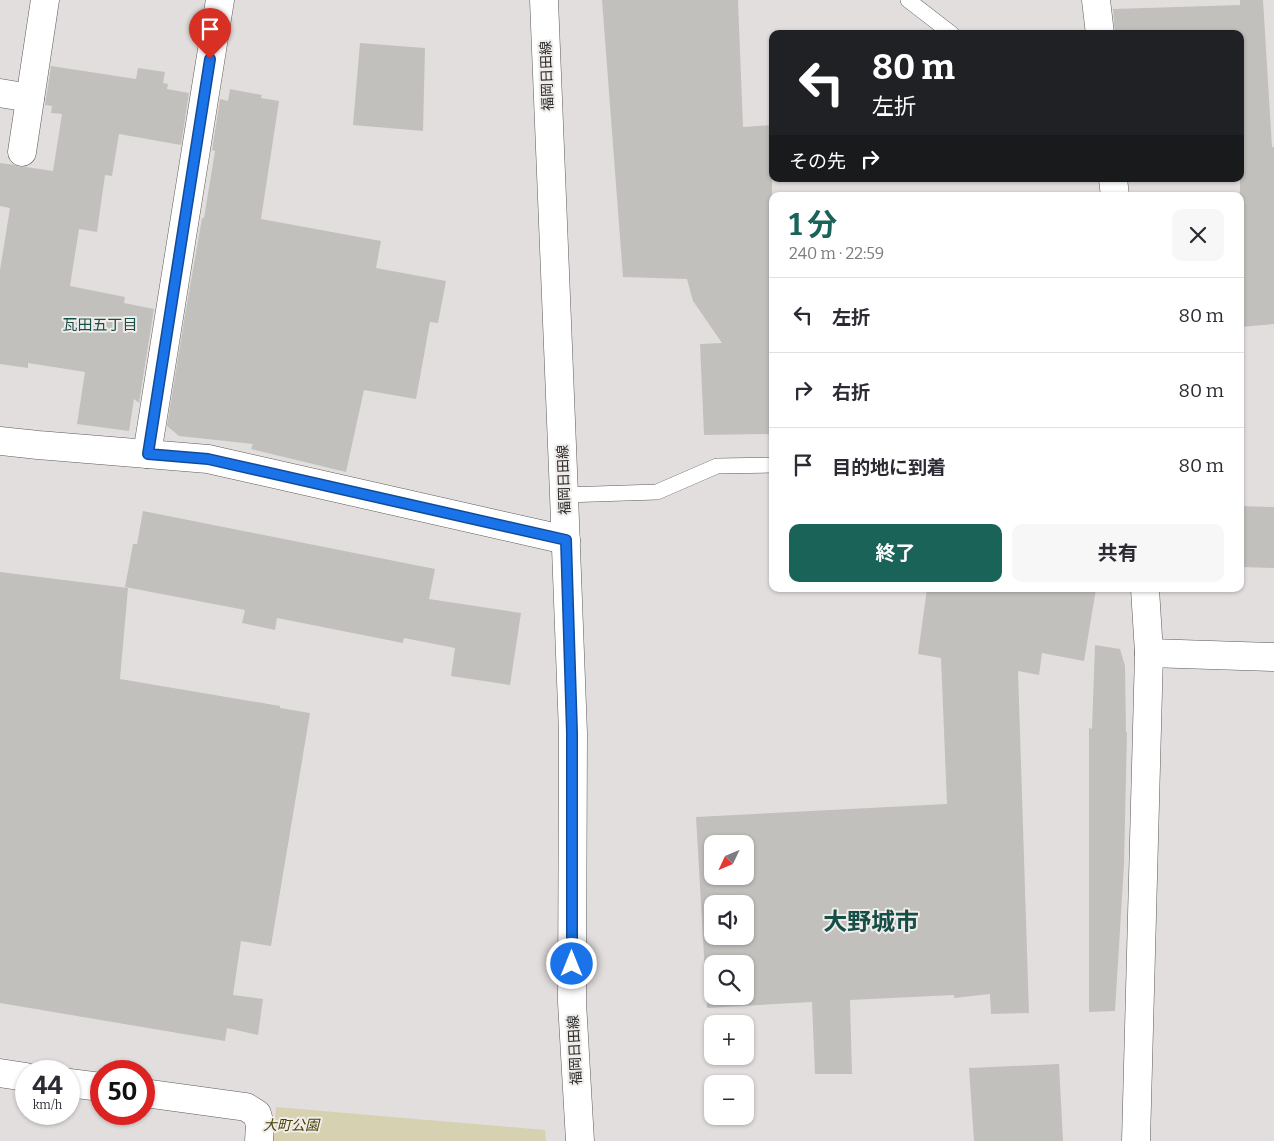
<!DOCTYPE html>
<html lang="ja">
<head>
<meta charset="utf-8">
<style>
	body { margin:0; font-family:Bitter,"Noto Sans JP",serif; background:#f7f7f7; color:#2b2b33; height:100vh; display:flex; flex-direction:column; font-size:19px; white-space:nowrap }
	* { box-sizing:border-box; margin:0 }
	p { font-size:16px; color:#7c7c81 }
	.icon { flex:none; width:28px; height:28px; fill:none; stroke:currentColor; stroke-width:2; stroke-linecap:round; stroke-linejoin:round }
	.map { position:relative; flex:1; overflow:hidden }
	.panel { position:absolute; left:769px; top:192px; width:475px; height:400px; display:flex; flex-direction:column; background:#fff; border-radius:10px; box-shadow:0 1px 4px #0004 }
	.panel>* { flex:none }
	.banner { position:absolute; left:769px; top:30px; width:475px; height:152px; border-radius:10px; box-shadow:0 1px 4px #0004; background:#202124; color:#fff; overflow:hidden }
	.needle { width:32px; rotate:226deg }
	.buttons { position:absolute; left:704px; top:835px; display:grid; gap:10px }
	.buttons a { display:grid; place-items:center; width:50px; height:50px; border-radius:10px; background:#fff; box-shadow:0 1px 4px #0004; font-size:25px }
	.speed { position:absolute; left:15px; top:1060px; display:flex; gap:10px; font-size:25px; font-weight:700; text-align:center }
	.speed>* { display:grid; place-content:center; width:65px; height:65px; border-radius:50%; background:#fff; box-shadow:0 1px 4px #0004; line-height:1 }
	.speed small { font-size:12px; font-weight:400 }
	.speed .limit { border:8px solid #d22; background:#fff; color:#111 }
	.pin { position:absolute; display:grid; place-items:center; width:42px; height:42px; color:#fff; margin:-51px -21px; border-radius:50% 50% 50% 0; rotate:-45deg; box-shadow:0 0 5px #0007 }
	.pin .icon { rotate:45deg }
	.me { position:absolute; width:55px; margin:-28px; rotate:0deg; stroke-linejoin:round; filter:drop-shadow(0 0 4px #0008) }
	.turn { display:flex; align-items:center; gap:18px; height:105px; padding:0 20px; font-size:22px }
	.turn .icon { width:65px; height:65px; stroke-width:2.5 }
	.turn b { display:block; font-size:35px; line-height:42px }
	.then { display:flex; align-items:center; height:48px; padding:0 20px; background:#0003; gap:10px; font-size:19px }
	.round { display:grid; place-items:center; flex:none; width:52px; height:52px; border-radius:10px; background:#f7f7f7 }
	.overview { display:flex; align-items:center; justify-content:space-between; height:85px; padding:0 20px }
	h1 { font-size:30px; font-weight:700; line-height:38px; color:#1a6359 }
	.cta { display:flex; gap:10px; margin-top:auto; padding:10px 20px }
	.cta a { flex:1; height:58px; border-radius:10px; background:#1a6359; color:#fff; font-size:20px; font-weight:700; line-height:58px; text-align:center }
	.cta a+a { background:#f7f7f7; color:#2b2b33 }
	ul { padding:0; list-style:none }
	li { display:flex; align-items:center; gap:15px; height:75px; padding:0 20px; border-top:1px solid #e1e1e2 }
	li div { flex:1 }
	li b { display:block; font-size:19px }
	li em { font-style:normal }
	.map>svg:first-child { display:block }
	.green { fill:#d6d2b1 }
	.building { fill:#c2c0bd; fill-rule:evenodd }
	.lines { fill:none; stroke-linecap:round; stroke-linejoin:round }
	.service-casing { stroke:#5d5a59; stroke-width:16 }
	.minor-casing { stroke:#5d5a59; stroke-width:29 }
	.secondary-casing { stroke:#5d5a59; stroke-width:29 }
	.service { stroke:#fff; stroke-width:15 }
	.minor { stroke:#fff; stroke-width:28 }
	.secondary { stroke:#fff; stroke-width:28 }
	.route-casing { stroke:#114b97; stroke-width:12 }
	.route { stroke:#1a73e8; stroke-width:9 }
	.labels { text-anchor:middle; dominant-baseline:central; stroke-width:4; stroke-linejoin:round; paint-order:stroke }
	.street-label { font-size:14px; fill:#2a2928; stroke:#efecea }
	.park-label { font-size:14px; font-style:italic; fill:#474000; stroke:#efecea }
	.neighbourhood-label { font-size:15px; fill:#164f47; stroke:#efecea }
	.town-label { font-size:24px; font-weight:bold; fill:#164f47; stroke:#efecea }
</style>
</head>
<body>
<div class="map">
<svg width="1274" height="1141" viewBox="0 0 1274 1141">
	<rect width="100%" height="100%" fill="#e2dedd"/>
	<path class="green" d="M276,1107L545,1130L546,1141H273Z"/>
	<g class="building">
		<path d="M602,0H738L743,127L772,125V434L704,435L700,344L722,343L693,301L687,279L623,277Z"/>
		<path d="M1240,0H1263L1272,147H1274V324L1240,327V34H1115L1113,9L1240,5Z"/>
		<path d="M360,43L425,48L423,131L353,125Z"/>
		<path d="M51,66L136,79L138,68L165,72L163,83L168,84L167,89L189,93L181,145L119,134L112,176L105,175L97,232L79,229L70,286L125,297L124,303L154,309L139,403L134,399L129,431L77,424L85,372L28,363V368L0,364V270L10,208L0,206V163L15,165L20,167H26L53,171L62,114L51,113L52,106L45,105Z"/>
		<path d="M230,89L262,95L261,98L279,101L261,219L381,241L376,268L446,281L438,323L430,322L416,399L364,390L346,472L251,449L253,444L179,436L167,426L185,315L202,218H204L215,151L212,150L220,99L228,101Z"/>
		<path d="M1240,506L1274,507V568L1240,567Z"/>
		<path d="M143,511L435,569L429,599L521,613L510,685L451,676L455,648L404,638L403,643L277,618L275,630L242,623L245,610L125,587L133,544H137Z"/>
		<path d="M0,572L128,588L120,679L280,706V708L310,713L271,946L241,941L233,995L263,999L258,1035L227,1028L225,1041L0,1003Z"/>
		<path d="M927,589H1096L1084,661L1042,653L1039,675L1018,671L1029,1013L991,1014L990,994L954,998V995L850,1000L852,1074H815L812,1002L707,1008L696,817L947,804L941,658L918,654ZM712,844H745V876H712ZM712,904H745V936H712ZM712,964H745V996H712Z"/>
		<path d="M1095,645L1120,649L1125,666L1126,732H1127L1124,865L1115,1011L1089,1012V728L1092,729Z"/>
		<path d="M1059,1064L1063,1141H974L969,1068Z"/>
	</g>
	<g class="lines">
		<defs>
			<g id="service">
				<path d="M908,0L952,34"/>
				<path d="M564,495L657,492L717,466L772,465"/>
			</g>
			<g id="minor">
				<path d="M1096,0L1100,34"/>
				<path d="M0,93L30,98"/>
				<path d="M22,152L45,0"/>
				<path d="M1113,179L1115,196"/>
				<path d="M0,441L38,445L208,459L566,540"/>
				<path d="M147,454L220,0"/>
				<path d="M1149,653L1274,657"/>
				<path d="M0,1073L26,1077"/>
				<path d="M69,1083L101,1087"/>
				<path d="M144,1093L246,1107L257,1114L260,1125L259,1141"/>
				<path d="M1136,1141L1149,653L1145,589"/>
			</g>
			<path id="secondary" d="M544,0L564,495L573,733L572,1002L580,1141"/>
		</defs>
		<use href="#service" class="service-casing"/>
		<use href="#minor" class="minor-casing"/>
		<use href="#secondary" class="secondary-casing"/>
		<use href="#service" class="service"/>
		<use href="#minor" class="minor"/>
		<use href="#secondary" class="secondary"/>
	</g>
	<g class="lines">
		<defs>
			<path id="route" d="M210,59L148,454L208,459L566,540L572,733V964"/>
		</defs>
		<use href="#route" class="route-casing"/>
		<use href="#route" class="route"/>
	</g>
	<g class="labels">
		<g class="street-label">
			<text transform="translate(547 76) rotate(-92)">福岡日田線</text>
			<text transform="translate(564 480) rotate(-92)">福岡日田線</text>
			<text transform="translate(575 1050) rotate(-93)">福岡日田線</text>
		</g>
		<g class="park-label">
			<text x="291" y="1125">大町公園</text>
		</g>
		<g class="neighbourhood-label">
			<text x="100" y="325">瓦田五丁目</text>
		</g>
		<g class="town-label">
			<text x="871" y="922">大野城市</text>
		</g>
	</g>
</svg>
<div class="buttons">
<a><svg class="needle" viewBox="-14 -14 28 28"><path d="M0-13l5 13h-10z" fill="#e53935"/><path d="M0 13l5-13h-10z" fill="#7c7c81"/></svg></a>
<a><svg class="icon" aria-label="sound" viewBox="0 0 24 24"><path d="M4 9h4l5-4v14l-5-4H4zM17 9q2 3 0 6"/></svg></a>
<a><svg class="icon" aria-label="search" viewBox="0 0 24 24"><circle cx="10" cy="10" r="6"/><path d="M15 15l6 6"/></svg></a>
<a>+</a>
<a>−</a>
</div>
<div class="speed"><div>44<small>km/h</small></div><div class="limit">50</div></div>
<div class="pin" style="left:210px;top:59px;background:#d93025"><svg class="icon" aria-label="arrive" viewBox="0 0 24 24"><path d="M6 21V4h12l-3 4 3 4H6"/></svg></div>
<svg class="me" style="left:572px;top:964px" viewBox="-20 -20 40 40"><circle r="17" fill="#1a73e8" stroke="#fff" stroke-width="3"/><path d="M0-11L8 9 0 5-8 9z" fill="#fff"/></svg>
<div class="banner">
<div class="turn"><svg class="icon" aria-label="left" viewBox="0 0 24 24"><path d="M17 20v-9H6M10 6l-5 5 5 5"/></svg><div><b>80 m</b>左折</div></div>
<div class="then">その先<svg class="icon" aria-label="right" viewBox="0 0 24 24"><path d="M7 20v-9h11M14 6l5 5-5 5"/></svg></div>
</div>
<section class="panel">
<div class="overview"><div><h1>1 分</h1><p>240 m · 22:59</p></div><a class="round"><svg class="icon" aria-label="close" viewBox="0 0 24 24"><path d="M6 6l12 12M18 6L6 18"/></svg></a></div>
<ul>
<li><svg class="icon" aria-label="left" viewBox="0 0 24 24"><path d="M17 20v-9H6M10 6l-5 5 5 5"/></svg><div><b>左折</b></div><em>80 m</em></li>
<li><svg class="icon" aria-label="right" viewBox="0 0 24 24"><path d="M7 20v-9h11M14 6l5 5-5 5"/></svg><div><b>右折</b></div><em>80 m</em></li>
<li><svg class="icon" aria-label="arrive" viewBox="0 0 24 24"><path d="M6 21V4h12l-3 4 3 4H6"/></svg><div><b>目的地に到着</b></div><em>80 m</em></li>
</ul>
<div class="cta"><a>終了</a><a>共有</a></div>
</section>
</div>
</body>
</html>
